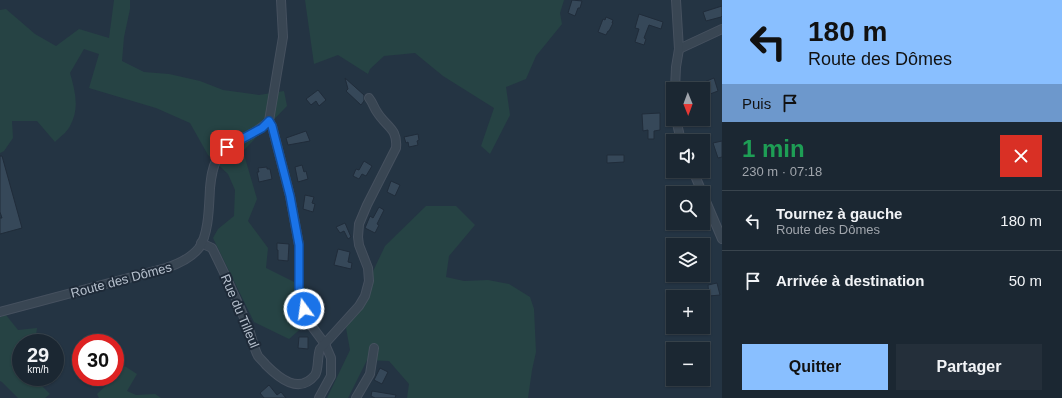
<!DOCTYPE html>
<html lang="fr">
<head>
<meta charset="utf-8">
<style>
	body { margin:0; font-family:Helvetica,sans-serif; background:#242f3a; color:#f1f3f6; height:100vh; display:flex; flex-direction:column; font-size:15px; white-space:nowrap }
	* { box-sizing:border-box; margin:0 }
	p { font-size:13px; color:#a0a5ac }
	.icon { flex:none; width:22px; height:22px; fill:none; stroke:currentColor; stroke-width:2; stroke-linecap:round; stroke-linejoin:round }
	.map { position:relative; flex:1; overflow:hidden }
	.sheet { display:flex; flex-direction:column; background:#1b2732; width:340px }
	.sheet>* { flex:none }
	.guide { background:#89bfff; color:#111; overflow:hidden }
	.needle { width:26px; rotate:179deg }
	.fabs { position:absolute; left:666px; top:82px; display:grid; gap:8px }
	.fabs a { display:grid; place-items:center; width:44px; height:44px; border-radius:0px; background:#1b2732; box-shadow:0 1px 3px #0004,0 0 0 1px #39444d; font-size:20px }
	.speed { position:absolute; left:12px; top:334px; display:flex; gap:8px; font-size:20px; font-weight:700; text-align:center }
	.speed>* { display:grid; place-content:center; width:52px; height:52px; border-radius:50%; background:#1b2732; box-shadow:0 1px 3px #0004,0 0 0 1px #39444d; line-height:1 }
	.speed small { font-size:10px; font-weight:400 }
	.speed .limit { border:6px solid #d22; background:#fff; color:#111 }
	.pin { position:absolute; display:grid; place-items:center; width:34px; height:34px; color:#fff; margin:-17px; border-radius:8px; box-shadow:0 2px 6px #0006 }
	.me { position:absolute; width:44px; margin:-22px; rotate:346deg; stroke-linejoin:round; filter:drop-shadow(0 0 3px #0008) }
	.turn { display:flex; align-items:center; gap:14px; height:84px; padding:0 20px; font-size:18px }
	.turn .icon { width:52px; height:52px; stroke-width:2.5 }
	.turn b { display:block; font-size:28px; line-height:34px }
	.then { display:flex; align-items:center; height:38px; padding:0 20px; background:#0003; gap:8px; font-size:15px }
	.round { display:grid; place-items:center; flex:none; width:42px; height:42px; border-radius:0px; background:#242f3a }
	.overview { display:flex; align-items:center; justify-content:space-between; height:68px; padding:0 20px }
	h1 { font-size:24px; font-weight:700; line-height:30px; color:#1e9e55 }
	.action { display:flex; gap:8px; margin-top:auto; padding:8px 20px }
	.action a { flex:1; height:46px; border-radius:0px; background:#89bfff; color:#111; font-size:16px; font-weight:700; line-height:46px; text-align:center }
	.action a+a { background:#242f3a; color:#f1f3f6 }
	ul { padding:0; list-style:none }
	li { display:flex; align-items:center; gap:12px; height:60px; padding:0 20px; border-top:1px solid #39444d }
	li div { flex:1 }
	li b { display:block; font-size:15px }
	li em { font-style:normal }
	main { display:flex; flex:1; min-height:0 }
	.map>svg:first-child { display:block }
	.green { fill:#264344 }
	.building { fill:#364859; stroke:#202c3a }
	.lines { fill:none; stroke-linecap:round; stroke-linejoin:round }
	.minor-casing { stroke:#46515f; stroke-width:10 }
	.minor { stroke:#394653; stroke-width:8 }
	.route-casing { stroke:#114b97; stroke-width:10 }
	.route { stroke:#1a73e8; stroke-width:7 }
	.labels { text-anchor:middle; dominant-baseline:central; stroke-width:4; stroke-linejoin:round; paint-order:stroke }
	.street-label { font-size:13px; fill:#b6c0cd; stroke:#1e2a38 }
</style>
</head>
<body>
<main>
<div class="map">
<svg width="722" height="398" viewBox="0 0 722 398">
	<rect width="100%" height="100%" fill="#243443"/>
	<g class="green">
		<path d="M114,0H130V9L124,37L122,61L144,72L169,74L200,81L223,90L259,95L284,91L287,106L243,151L257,199L248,221L268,248L266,268L308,289L322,310L289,339L254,322L213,238L218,229L234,216L235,190L228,174L208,155L190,123L156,108L89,88L99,54L84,49L70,73C75,91 80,108 70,126C67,132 60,137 55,142L37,121H12L13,138L4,151L0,153V10L6,9L35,34L56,46L79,29L109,38Z"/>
		<path d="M305,0H564L560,13L562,24L536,56L526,79L506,87L510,115L490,154L481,146L494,108L443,76L415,53L384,56L370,69L368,74L338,55L314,64Z"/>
		<path d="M426,206H456L475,225L449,256L446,277L464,281L488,280L509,284L530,297L534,309L536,352L532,370L528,398H407L409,384L389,361L367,360L348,398H327L350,350L346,328L385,246Z"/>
		<path d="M6,315L18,330L37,328L35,343H21V377H37L40,384L50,394L45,398H18L2,382L0,381V317Z"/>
		<path d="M123,365L137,374L127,391L136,395L155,394L161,398H99L97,394L115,377Z"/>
	</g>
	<g class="building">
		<path d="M572,0L582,1L580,8H578L575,16L568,13Z"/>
		<path d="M722,6V16L721,17L706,21L703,12Z"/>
		<path d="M639,14L663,22L661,29L649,25L644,38L646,39L644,45L635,42L639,29L635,28Z"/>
		<path d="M606,17L613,20L612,23H613L609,31H608L606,35L598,32L603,19L605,20Z"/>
		<path d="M345,78L364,95V101L361,105L346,91L348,89Z"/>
		<path d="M714,78L718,91L710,94L708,87L704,88L702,83Z"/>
		<path d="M318,90L326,100L319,106L316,101L311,105L306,99Z"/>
		<path d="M660,113V130L654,131V139H648V130L643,131L642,114Z"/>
		<path d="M306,131L310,141L288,145L286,138Z"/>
		<path d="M418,134L419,140L417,141L418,145L409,147L408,142L406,143L404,137Z"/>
		<path d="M722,141V157L718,158L713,143Z"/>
		<path d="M607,155H624V162L607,163Z"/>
		<path d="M0,156H2L22,228L0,234V218H2L0,212Z"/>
		<path d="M364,161L372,166L366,176L362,174L359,179L353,176L356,169L359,170Z"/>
		<path d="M302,165L304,172L306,171L308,179L298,182L295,167Z"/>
		<path d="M267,167V169H270L272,179L259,182L257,172H259L258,168Z"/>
		<path d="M391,181L400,185L395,196L387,192Z"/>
		<path d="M305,195L314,197L312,203L315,204L313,212L303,209Z"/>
		<path d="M379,207L384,210L377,224L379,225L375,233L365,228L370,216L373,218Z"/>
		<path d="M345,223L351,237L348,239L344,231L340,233L336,227Z"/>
		<path d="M277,243L289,244L288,261L278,260V250H277Z"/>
		<path d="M338,249L350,252L348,262L352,263L351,269L334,265Z"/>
		<path d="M717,283L720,295L709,296L708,285Z"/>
		<path d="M299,337H308V349L298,348Z"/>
		<path d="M380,368L388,372L382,384L374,380Z"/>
		<path d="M269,385L277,395L281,392L286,398H264L260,393Z"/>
		<path d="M372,391L396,395L395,398H375L371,396Z"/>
	</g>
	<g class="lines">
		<defs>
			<g id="minor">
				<path d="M679,49L722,29"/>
				<path d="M675,89L676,67L679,49L676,0"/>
				<path d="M676,119L681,141"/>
				<path d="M269,121L272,126L290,196L299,245V288L307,320L325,344L331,358V376L319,398"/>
				<path d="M693,171L722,239"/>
				<path d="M201,243L212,248C225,274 237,300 248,327C252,336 253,347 258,356C260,359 264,362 266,365C279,378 299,395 315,375C319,369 317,357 320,349L359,306L365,296L369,281L368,268L359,245L358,237L359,224L367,205L396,148C398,128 386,127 377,112C374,108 373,103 369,98"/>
				<path d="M0,312L166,268C178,264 191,258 199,248C209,234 209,205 210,188C211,178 212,168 217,159C230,140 254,137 269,121L283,37L281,0"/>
				<path d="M356,398L370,374L374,348"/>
			</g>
		</defs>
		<use href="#minor" class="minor-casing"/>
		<use href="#minor" class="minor"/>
	</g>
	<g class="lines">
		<defs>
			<path id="route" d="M227,147L262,128L269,121L272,126L290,196L299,245V288L304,309"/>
		</defs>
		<use href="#route" class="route-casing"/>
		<use href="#route" class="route"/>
	</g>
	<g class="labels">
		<g class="street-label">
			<text transform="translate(121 280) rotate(-15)">Route des Dômes</text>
			<text transform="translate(240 311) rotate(67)">Rue du Tilleul</text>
		</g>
	</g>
</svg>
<div class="fabs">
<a><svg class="needle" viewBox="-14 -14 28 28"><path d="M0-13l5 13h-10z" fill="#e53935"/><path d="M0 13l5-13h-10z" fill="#a0a5ac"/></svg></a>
<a><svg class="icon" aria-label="sound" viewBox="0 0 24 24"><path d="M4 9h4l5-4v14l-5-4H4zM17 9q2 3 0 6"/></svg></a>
<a><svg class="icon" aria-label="search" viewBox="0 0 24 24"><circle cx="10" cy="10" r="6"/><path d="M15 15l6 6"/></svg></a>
<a><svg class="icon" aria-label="layers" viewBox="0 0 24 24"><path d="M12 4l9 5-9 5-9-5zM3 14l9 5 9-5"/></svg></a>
<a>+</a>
<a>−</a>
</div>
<div class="speed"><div>29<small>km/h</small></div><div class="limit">30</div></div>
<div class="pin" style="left:227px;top:147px;background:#d93025"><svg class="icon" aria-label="arrive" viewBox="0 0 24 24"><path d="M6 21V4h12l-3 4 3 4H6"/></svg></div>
<svg class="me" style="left:304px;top:309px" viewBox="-20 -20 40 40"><circle r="17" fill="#1a73e8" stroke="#fff" stroke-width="3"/><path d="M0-11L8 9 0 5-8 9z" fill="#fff"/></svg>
</div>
<section class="sheet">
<div class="guide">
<div class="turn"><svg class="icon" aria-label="left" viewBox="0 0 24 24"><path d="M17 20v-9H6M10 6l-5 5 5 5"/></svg><div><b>180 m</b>Route des Dômes</div></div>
<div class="then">Puis<svg class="icon" aria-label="arrive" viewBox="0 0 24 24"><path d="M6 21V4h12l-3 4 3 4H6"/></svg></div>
</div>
<div class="overview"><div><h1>1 min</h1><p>230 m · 07:18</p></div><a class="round" style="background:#d93025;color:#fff"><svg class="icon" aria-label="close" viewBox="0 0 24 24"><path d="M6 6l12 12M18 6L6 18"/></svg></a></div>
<ul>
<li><svg class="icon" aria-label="left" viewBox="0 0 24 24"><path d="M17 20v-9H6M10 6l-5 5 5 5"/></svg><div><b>Tournez à gauche</b><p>Route des Dômes</p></div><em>180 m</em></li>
<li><svg class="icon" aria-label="arrive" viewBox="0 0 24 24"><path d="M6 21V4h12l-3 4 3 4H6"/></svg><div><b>Arrivée à destination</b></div><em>50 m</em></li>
</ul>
<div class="action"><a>Quitter</a><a>Partager</a></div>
</section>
</main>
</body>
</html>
